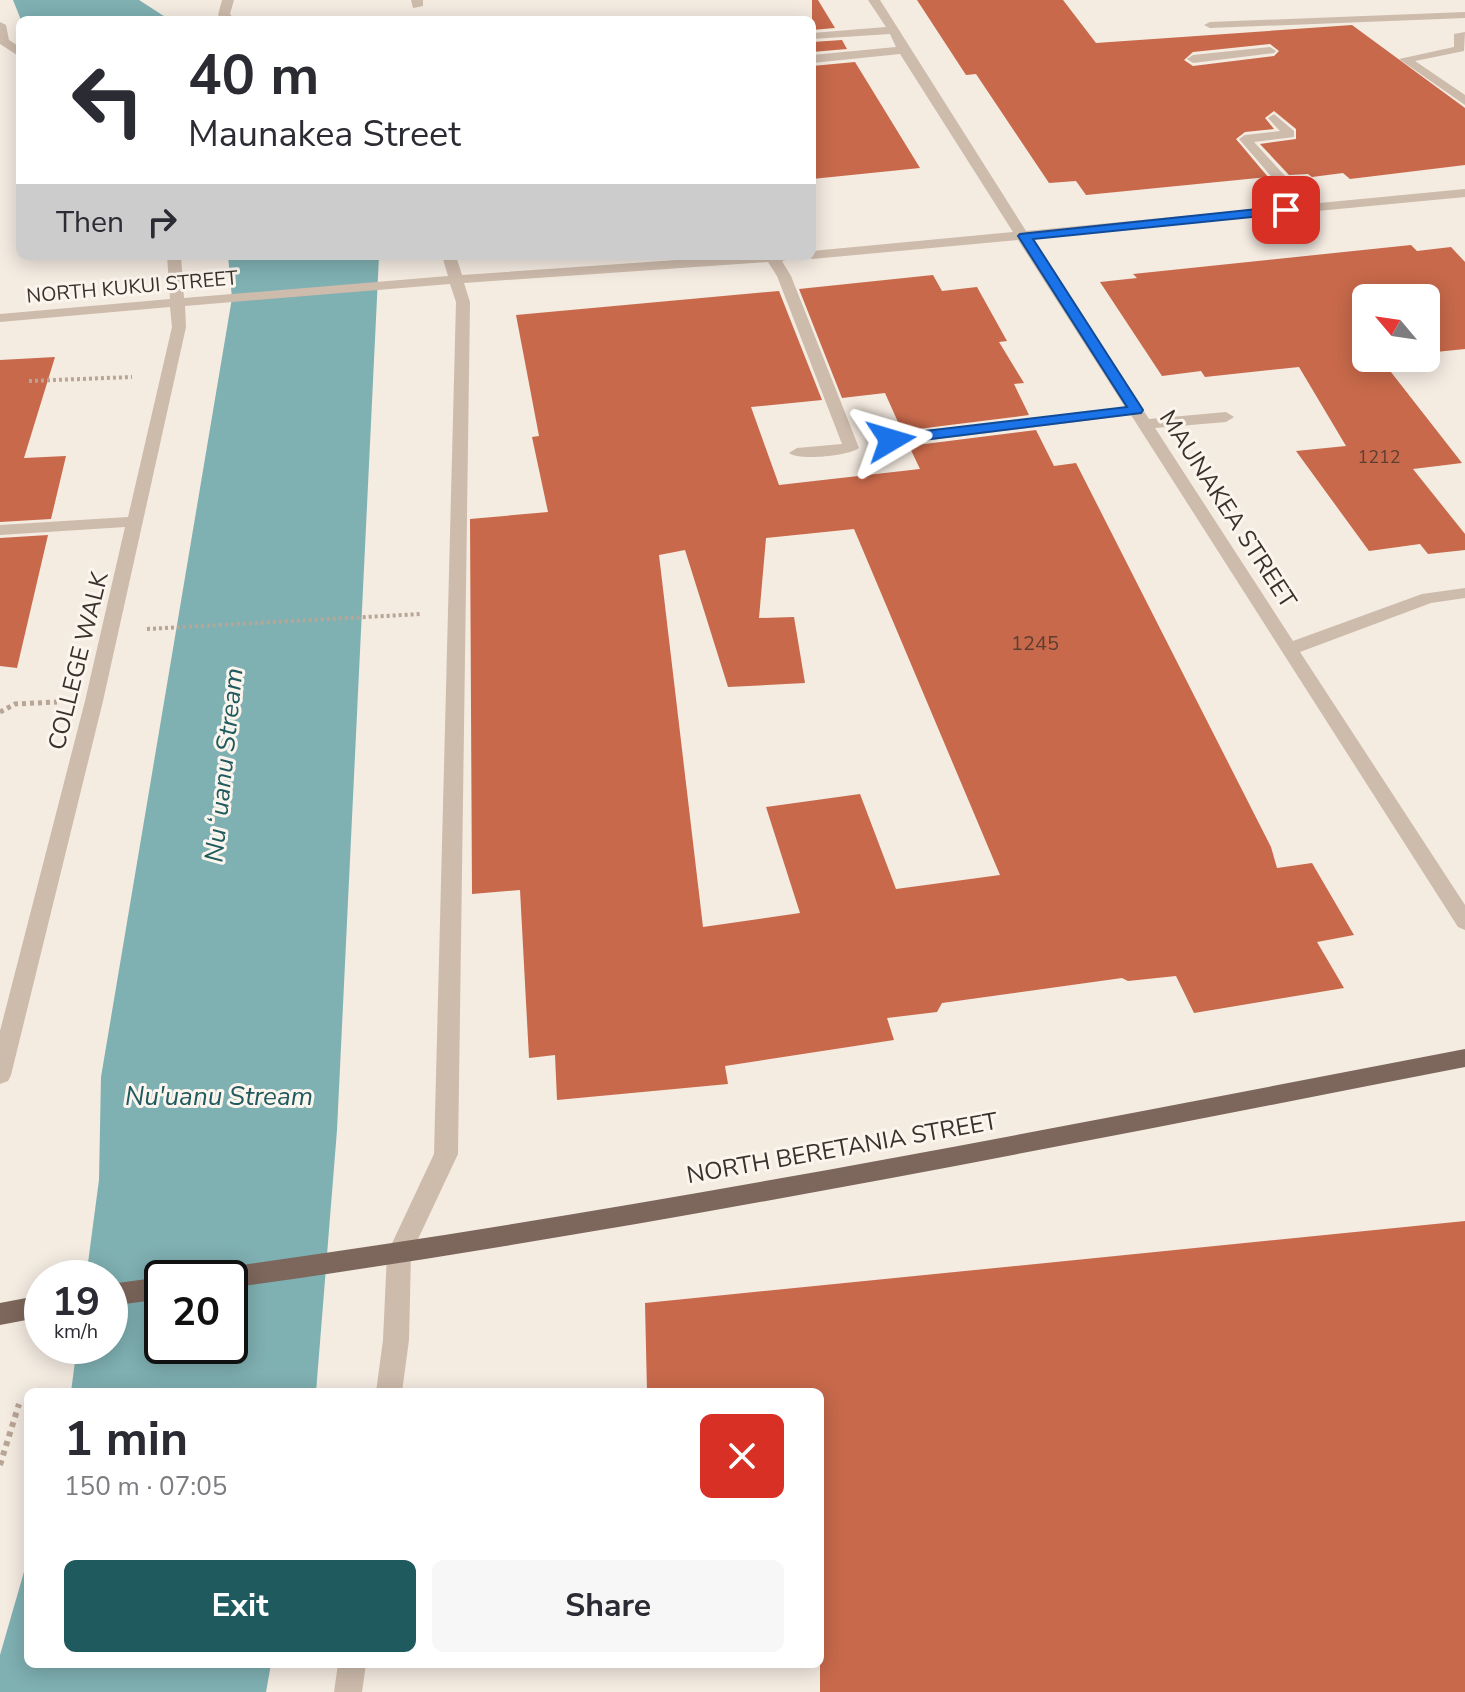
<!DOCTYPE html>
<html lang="en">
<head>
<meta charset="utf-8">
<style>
	body { margin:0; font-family:"Nunito Sans",sans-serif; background:#f7f7f7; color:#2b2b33; height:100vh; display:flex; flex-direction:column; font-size:30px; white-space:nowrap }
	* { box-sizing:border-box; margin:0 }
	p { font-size:26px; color:#7c7c81 }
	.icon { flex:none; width:44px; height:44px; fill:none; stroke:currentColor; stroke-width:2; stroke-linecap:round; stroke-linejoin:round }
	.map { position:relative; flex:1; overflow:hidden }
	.sheet { position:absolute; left:24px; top:1388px; width:800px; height:280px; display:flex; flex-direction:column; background:#fff; border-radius:12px; box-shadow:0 4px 20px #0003 }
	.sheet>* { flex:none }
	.top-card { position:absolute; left:16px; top:16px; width:800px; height:244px; border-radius:12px; box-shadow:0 4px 20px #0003; background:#fff; color:#2b2b33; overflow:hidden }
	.needle { width:52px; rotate:299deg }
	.controls { position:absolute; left:1352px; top:284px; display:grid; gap:16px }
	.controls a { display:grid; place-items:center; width:88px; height:88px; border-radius:12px; background:#fff; box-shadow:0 4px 20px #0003; font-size:40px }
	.speed { position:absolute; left:24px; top:1260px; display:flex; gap:16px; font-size:40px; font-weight:700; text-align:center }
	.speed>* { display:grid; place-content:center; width:104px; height:104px; border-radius:50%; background:#fff; box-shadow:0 4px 20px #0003; line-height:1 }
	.speed small { font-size:20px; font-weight:400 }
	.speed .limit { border:4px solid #111; border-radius:12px; background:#fff; color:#111 }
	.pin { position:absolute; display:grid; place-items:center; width:68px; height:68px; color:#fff; margin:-34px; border-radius:16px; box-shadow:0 4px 12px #0006 }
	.me { position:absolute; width:88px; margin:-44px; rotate:83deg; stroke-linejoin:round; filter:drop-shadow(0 0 6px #0008) }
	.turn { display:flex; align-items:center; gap:28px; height:168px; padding:0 40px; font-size:36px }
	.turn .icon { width:104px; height:104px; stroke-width:2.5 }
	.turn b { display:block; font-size:56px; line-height:68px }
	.then { display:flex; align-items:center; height:76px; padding:0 40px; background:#0003; gap:16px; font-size:30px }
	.round { display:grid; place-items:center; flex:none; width:84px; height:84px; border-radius:12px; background:#f7f7f7 }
	.headline { display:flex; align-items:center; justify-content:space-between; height:136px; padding:0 40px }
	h1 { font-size:48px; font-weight:700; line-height:60px }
	.button { display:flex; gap:16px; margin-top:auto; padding:16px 40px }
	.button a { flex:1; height:92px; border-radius:12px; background:#1f5a5e; color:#fff; font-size:32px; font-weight:700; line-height:92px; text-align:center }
	.button a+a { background:#f7f7f7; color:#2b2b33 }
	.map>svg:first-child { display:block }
	.water { fill:#7fb0b2; fill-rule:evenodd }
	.building { fill:#c8694b; fill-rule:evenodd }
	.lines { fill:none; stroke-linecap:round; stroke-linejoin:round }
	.path-far2 { stroke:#b9a596; stroke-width:4; stroke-dasharray:3 3; stroke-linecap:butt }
	.path-far1 { stroke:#b9a596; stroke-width:5; stroke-dasharray:4 4; stroke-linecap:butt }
	.path { stroke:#b9a596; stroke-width:6; stroke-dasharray:5 5; stroke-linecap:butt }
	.minor { fill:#cdbbac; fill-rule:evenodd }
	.major { fill:#7d675c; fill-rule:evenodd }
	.route { fill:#1a73e8; stroke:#114b97; stroke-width:2 }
	.labels { text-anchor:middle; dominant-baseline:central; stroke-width:6; stroke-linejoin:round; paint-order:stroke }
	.far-number-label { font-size:18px; fill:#5e3e33 }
	.far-street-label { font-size:20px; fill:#3b302b; stroke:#fbf5ee }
	.number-label { font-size:20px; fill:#5e3e33 }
	.street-label { font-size:24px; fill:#3b302b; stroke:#fbf5ee }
	.water-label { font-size:26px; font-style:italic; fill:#1f5a5e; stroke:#fbf5ee }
</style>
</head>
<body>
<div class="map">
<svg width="1465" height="1692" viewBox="0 0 1465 1692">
	<rect width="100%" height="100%" fill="#f4ebe1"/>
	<g class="water">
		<path d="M13,0H139L170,20H21Z"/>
		<path d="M228,256H379L337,1130L316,1392H71L77,1346H110V1278H86L99,1180L101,1077L232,298ZM162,1278H230V1346H162Z"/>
		<path d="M28,1558V1664H271L266,1692H0V1655Z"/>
	</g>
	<g class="building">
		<path d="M812,0H818L835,28L812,30Z"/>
		<path d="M917,0H1063L1096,43L1352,25L1465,108V165L1350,179L1343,173L1312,177L1308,174L1289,175L1260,144L1296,139V129L1274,111L1265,118L1274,129L1245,132L1236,139L1268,177L1086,195L1076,181L1049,183L976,74L966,75ZM1270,44L1279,51L1274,56L1193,66L1184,60L1193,52Z"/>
		<path d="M842,40L847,49L812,52V42Z"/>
		<path d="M855,62L920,168L812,179V66Z"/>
		<path d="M1411,245L1417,251L1451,247L1465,262V349L1426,353V298H1366V358H1382H1380L1462,463L1413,469L1465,534V550L1428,554L1420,544L1369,551L1296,451L1346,446L1299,367L1205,377L1201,371L1162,376L1100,282L1137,278L1133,274Z"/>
		<path d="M933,275L942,291L977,287L1007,341L999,342L1024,383L1014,384L1029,415L902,431L885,393L842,398L799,289Z"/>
		<path d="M779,291L822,400L751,407L779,485L920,469L909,446L1036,430L1054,466L1076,463L1271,847L1277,868L1312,863L1354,935L1317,942L1344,988L1194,1013L1176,976L1128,981L1122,978L942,1003L937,1012L887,1018L894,1040L725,1066L728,1084L557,1100L555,1055L529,1058L520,890L472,894L470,519L548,512L532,437L539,436L516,315ZM854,529L1000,875L896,889L860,794L766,807L800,913L703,927L659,555L685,550L728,687L805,683L794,617L759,618L766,538Z"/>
		<path d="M55,357L24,458L66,456L51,519L0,522V360Z"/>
		<path d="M48,535L17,668L0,666V538Z"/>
		<path d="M1465,1221V1692H820V1392H647L645,1303Z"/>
	</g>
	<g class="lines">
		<g class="path-far2">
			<path d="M29,381L132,377"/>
			<path d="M147,629L421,614"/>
		</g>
		<path class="path-far1" d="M0,712L15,704L57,702"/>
		<path class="path" d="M0,1465L19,1404"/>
		<g class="minor">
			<path d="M222,0H234L230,14L235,20H223L218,15Z"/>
			<path d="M411,0H423V6L413,8Z"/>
			<path d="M868,0H880L1026,231L1465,189V197L1031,238L1149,419L1226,412L1234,417L1226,422L1155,428L1293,641L1422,594L1465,588V598L1431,603L1300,652L1465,905V930L1458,927L1131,415L891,445L883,440L891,435L1125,407L1018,240L812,259L806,256H812V251L1013,232L900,54L812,63V55L896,47L890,34L812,39V33L886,27Z"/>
			<path d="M1465,12V18L1210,28L1204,25L1210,22Z"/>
			<path d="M0,22L6,25L9,40L20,47V57L0,44Z"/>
			<path d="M1465,32L1464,51L1415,61L1465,95V105L1399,59L1454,47V34Z"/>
			<path d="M1270,47L1276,51L1274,53L1193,63L1187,59L1193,55Z"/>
			<path d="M1274,114L1294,131V137L1254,142L1296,188L1289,192L1284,191L1239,139L1245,135L1280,131L1268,118Z"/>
			<path d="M167,256H181L184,298L448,276L442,256H456L462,275L734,256H801L782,261L791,276L859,448C849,456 798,461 789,453L797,448L842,444L777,276L768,262L464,283L470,302L458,1154L411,1254L409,1340L402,1392H376L383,1340L387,1254L434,1154L456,302L450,284L185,306L186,327L103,701L11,1075L8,1081L0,1084V1031L85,701L125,527L0,535V525L128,517L172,327L170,307L0,322V314L170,299Z"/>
			<path d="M338,1664H366L362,1692H334Z"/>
		</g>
		<g class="major">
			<path d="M1465,1049V1067C1055,1147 644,1230 230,1288V1278H215L218,1271L227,1267C642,1210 1054,1128 1465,1049Z"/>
			<path d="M162,1277V1299L110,1306V1284Z"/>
			<path d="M42,1295V1317L0,1325V1303Z"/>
		</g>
	</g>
	<path class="route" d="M1286,206L1292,210L1291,213L1033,239L1143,410L1141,413L891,444L883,440L891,435L1127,407L1018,236L1020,234Z"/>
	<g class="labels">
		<g class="far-number-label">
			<text x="1379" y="457">1212</text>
		</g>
		<g class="far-street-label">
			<text transform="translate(132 287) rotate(-5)">NORTH KUKUI STREET</text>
		</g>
		<g class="number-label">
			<text x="1035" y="643">1245</text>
		</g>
		<g class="street-label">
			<text transform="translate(1228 509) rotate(57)">MAUNAKEA STREET</text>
			<text transform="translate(78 661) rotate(-76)">COLLEGE WALK</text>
			<text transform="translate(842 1148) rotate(-10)">NORTH BERETANIA STREET</text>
		</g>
		<g class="water-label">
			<text transform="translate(224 765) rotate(-84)">Nuʻuanu Stream</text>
			<text x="219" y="1096">Nu'uanu Stream</text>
		</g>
	</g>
</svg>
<div class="controls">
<a><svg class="needle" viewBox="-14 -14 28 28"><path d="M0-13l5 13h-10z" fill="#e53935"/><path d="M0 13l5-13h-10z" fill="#7c7c81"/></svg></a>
</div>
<div class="speed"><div>19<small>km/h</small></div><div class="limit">20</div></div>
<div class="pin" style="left:1286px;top:210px;background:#d93025"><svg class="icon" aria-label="arrive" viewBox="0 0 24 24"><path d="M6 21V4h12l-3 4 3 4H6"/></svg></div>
<svg class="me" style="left:891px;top:440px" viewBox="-20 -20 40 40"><path d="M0-17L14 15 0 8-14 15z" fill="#1a73e8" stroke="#fff" stroke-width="4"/></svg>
<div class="top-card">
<div class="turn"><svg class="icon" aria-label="left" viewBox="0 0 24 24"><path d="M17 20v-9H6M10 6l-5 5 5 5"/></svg><div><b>40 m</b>Maunakea Street</div></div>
<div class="then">Then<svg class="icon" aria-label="right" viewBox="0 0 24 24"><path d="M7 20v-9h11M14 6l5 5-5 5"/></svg></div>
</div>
<section class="sheet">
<div class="headline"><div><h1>1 min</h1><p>150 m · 07:05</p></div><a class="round" style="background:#d93025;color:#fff"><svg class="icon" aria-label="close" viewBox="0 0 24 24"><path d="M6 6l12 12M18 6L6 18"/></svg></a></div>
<div class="button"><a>Exit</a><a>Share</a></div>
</section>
</div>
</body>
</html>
